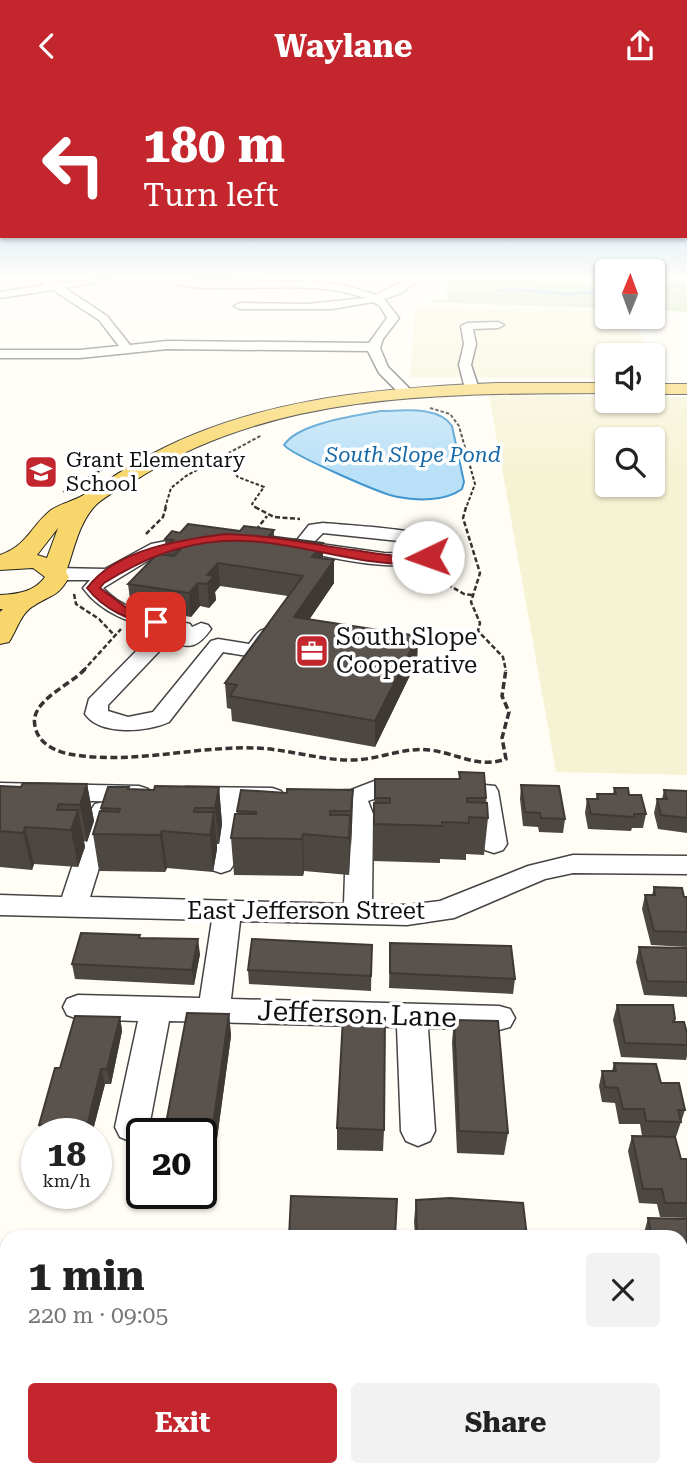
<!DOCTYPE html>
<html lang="en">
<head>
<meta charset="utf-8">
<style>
	body { margin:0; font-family:"Roboto Serif",serif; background:#f2f2f2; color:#222; height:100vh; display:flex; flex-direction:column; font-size:26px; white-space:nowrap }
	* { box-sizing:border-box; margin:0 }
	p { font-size:23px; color:#767676 }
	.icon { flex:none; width:38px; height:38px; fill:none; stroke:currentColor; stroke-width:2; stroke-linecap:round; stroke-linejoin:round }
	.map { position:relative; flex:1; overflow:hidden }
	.drawer { position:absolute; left:0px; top:1139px; width:688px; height:247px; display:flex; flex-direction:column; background:#fff; border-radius:21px 21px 0 0; box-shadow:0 2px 5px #0004 }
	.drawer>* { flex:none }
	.hud { position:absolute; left:0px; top:0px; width:688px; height:147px; box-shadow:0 2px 5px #0004; background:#c4262e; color:#fff; overflow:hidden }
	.needle { width:46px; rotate:1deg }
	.fabs { position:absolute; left:595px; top:168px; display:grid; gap:14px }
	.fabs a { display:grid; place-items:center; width:70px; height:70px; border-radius:7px; background:#fff; box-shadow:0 2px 5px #0004; font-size:35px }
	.speed { position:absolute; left:21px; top:1027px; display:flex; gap:14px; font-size:35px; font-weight:700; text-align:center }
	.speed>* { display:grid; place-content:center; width:91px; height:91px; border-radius:50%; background:#fff; box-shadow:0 2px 5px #0004; line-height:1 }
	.speed small { font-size:18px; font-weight:400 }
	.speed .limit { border:4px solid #111; border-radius:10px; background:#fff; color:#111 }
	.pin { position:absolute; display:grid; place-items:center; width:60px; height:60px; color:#fff; margin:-30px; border-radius:14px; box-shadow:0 4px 10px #0006 }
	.me { position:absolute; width:77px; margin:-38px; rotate:267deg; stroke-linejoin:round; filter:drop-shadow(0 0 5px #0008) }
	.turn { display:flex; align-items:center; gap:24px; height:147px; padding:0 28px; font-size:32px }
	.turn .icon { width:91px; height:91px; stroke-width:2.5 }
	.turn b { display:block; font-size:49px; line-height:60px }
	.round { display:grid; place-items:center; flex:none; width:74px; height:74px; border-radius:7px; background:#f2f2f2 }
	.headline { display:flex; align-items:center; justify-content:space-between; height:119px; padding:0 28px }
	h1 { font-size:42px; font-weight:700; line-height:52px }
	.primary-button { display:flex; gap:14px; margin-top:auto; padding:14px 28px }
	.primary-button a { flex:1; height:80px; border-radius:7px; background:#c4262e; color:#fff; font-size:28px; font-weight:700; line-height:80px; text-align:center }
	.primary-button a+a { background:#f2f2f2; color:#222 }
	header { display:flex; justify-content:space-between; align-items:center; height:91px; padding:0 28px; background:#c4262e; color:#fff; font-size:32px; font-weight:700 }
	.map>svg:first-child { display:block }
	.farmland { fill:#f6f3d4; fill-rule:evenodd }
	.forest { fill:#b9dc9c }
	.water { fill:#b9e0f7; stroke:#3f96cf; stroke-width:2 }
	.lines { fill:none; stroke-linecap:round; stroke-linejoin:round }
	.stream { stroke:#3f96cf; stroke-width:2.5 }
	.minor-casing { stroke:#444; stroke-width:3 }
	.major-casing { stroke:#222; stroke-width:2 }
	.path-far2 { stroke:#333; stroke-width:2; stroke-dasharray:3.5 2; stroke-linecap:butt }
	.path-far1 { stroke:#333; stroke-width:2.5; stroke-dasharray:5 2.5; stroke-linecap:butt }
	.path { stroke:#333; stroke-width:3.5; stroke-dasharray:7 3.5; stroke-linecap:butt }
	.minor { fill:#fff; fill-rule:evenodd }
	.major { fill:#f9d66b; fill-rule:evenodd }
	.wall { fill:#4d4742 }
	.shaded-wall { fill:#3f3936 }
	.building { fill:#5a524d; stroke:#3f3936; stroke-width:2 }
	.route { fill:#c4262e; stroke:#7f191e; stroke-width:2 }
	.labels { text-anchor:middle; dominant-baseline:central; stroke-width:7; stroke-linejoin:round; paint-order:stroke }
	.far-water-label { font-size:21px; font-style:italic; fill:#1768a6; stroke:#fff }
	.far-poi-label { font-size:21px; fill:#111; stroke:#fff; text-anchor:start }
	.poi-label { font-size:24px; fill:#111; stroke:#fff; text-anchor:start }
	.street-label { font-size:24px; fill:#111; stroke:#fff }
	.near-street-label { font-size:28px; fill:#111; stroke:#fff }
</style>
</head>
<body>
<header><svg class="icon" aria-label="back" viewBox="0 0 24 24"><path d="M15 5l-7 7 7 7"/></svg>Waylane<svg class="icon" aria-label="share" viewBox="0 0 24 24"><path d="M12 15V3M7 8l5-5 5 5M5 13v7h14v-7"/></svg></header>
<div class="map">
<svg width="687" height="1385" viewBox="0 0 687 1385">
	<rect width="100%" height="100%" fill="#fffdf5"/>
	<g class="farmland">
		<path d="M415,218L607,219V226H632L667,288H653V264H607V287L410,286Z"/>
		<path d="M489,304L607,305V310H653V306H687V684L556,681ZM607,348H653V394H607Z"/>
	</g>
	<g class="forest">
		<path d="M449,188L593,191L594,188H607V217L428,211L449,207L445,195Z"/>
		<path d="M653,188H687V221L653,219Z"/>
	</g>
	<path class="water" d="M380,320C402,320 438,314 452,335L464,391L462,398C446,410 418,410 398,406C383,404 292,364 284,354C298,332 355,325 380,320Z"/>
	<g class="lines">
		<g class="stream">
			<path d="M653,198L687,194"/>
			<path d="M499,200L511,198L566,203L607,201"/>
		</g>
		<defs>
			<g id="minor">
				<path d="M38,188H51L57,192L112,188L65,197L107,225L130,254L167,250L369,252L387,227L380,215L373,211L332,218H240L234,215L240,212L308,213L365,207C324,192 278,197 235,197C215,197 184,199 166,188L318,191L344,194L376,204L407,188H420L401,202L384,208L399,227L383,248L380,257L388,276L414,302L407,306L402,305L379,282L368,260L167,258L80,267H0V259H80L119,255L99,229L53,199L0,207V201L45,194Z"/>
				<path d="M467,232L498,231L504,234L498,237L473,238L476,253L471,274L479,298L472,302L465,298L459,274L464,253L461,235Z"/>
				<path d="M323,432C344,434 428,438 439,450L434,470C389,482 335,467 290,458L281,453L284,449H297L309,434ZM323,442L418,452L421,453L419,463L384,462L313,452Z"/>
				<path d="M198,444L204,445L207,449L204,453L162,461L103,497C125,522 160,525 190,533L192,536L201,532L208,534L211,538C196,559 190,556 167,552L108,614V620L128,626L153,621L211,550L218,548L249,553C257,543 260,535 274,539L277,543C258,570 255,566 223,561L169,631C148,641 100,645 85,623L89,608L155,541L161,539C131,532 102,523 83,497L90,489H56L47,483L56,477L105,478L151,453Z"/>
				<path d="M377,689L416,693L419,698L416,703C399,708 384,703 368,710L373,723L372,813L407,814L440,810L528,775L573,764L687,765V783L573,782L545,788L454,827L407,834L240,830L231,908L499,915L510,918L515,927L510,936L499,939L428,937L435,1040L430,1050L418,1055L406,1050L401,1040L397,936L169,930L149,1036L146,1043H142V1047L132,1051L120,1046L115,1036L138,930L78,928L67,924L63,916L67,908L78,904L200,907L212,829L0,824V804L62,806L91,719L95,713L104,711L113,713L117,719L90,806L344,813L347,723L344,715L310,711L307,706L310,701L351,699Z"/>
				<path d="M454,691L495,695L498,700L507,753L503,759L494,762L485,759L481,753L475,707L445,704L442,699L445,694Z"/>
				<path d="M0,692L139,695L148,698L151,703L148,708L139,711L0,708Z"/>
				<path d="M186,696L272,697L281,700L284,705L281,710L244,712L234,773L230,779L221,782L212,779L208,773L219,712L177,709L174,704L177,699Z"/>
				<rect x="355" y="1379" width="44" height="6"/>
			</g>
			<g id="major">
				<path d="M496,292H607V302C449,303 281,299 142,385C127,395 104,404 93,417C78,435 74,459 66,481L69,486C58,506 52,503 35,514C21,521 17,539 9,551L0,553V521L3,518H0V504C18,503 34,501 45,486L33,477L0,479V464C28,454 30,436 51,419C60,413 70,411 80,406C100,395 119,381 139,370C247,308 375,297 496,292ZM58,437L47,467L37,464Z"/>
				<rect x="653" y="293" width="34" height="10"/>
			</g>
		</defs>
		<use href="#minor" class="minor-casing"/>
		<use href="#major" class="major-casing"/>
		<g class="path-far2">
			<path d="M430,317L450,323L459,335L475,393L466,417"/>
			<path d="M213,371L227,374L238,386L264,396L252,413L256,417"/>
			<path d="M63,401L117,370"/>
			<path d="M165,417L171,397L186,385L262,344"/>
		</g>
		<g class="path-far1">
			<path d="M255,416L274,426L300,428"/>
			<path d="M466,416L463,427L480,482L471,511L480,532L478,540L503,566L506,580"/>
			<path d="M256,439L267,425"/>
			<path d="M146,443L163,426L166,416"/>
			<path d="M428,482L464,503L472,504"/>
			<path d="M74,503L76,513L99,528L115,545"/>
			<path d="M83,580L121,538"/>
		</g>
		<path class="path" d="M85,578C71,594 29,610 35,635C38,654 59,662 75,664C136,673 195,655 255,657C288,658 322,670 355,669C380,668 404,656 429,659C457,662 478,678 506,668L502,647L509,621L502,605L506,578"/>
		<use href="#minor" class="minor"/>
		<use href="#major" class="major"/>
	</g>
	<g class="wall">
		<path d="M274,439V445L323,468L334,469V492L309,528L418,545L417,570L375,656L232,630L231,618L227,617L225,592L288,505L220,495L215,501L216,509L209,517L200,515L191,526L131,516L128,493L166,464L165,448L180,442Z"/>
		<path d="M459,681L486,707L488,727L484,764L466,763V769L440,768V772L373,770L375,688H459Z"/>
		<path d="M87,693L94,730L87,751L84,750L85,756L78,776L34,773L32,779L0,776V695L21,696Z"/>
		<path d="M521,694L565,728L563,742L539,741L538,736L523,735L520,708Z"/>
		<path d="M219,696L222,733L219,753H217V758L213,781L167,777L165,781L99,780L93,743L101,721V717L129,699H154Z"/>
		<path d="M614,697L629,704L646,723L643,737H632L631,740L588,738L585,722L587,708H596L597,703H613Z"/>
		<path d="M353,699L352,735L349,784L304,780L303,785L234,784L231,747L237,720Z"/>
		<path d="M664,699L687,700V742L658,738L654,722L657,708H662Z"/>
		<path d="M654,796L687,806V856L651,854L642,818L645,804H652Z"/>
		<path d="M140,847L200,863L194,894L75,888L72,873Z"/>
		<path d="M390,852L515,888L513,903L389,897Z"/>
		<path d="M372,854L371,900L249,893L248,879Z"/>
		<path d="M639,856L687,857V906L644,904L636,871Z"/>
		<path d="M617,914L674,931L687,942V965L686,969L621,966L613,929Z"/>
		<path d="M229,923L231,945L216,1055H201V1043H168L166,1032Z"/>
		<path d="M120,926L122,940L111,993H105L92,1043H41L39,1034L60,977Z"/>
		<path d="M454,929L508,1042L504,1064L457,1062L452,951Z"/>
		<path d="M614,972L661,992L685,1019L676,1046L642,1045L640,1033H619L615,1012L602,1011L599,995L602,980H612Z"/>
		<path d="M337,1037L384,1039L383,1060L337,1059Z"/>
		<path d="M632,1045L681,1068H687V1127L660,1126L657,1113L639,1112L628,1060Z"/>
		<path d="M416,1109L527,1146H415L414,1130Z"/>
		<path d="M648,1127L687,1128V1219H681V1146H645L644,1142Z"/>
		<rect x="681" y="1219" width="6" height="118"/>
		<path d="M465,1379H532L530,1385H471L470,1381H465Z"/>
	</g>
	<g class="shaded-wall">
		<path d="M323,452V475L312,466Z"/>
		<path d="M334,469V492L295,550L294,526Z"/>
		<path d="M218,472L220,495L215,501L216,509L209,517L207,484Z"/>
		<path d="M198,492L200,515L191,526L189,502Z"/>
		<path d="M418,545L417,570L375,656V630Z"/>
		<path d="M87,693L94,730L87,751L80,714Z"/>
		<path d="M219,696L222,733L219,753L215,717Z"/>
		<path d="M353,699L352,735L351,757V720Z"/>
		<path d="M78,719L85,756L78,776L71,739Z"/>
		<path d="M214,721L217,758L213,781L210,744Z"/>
		<path d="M350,724V761L349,784V747Z"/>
		<path d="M25,736L34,773L32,779L23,742Z"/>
		<path d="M162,740L167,777L165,781L160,744Z"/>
		<path d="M303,743L304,780L303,785L302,748Z"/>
		<path d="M198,848L200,863L194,894L192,879Z"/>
		<path d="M229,923L231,945L216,1055L213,1034Z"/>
		<path d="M120,926L122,940L111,993L107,978Z"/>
		<path d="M101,978L105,993L92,1043H89L87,1035Z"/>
	</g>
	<g class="building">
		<path d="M188,433L240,440L244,435L274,439L269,445L323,452L312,466L334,469L294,526L418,545L375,630L230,605L237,594L225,592L303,485L218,472L207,484L214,485L207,493L198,492L189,502L128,493L157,463L174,465L180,459L165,457L173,449L165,448L172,440L180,442Z"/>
		<path d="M459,681L484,682L486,707H467V711L487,712L488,727L469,726V732L442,731V735L374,733V712H390V707H375V688H460Z"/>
		<path d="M23,692L87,693L80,714L59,713L57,719H78L71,739L25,736L23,742L0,740V695L21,696Z"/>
		<path d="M521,694L559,695L565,728L541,727L540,722L525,721Z"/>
		<path d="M155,695L219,696L215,717H195L194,721H214L210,744L162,740L160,744L93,743L100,720L119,721L120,718L101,717L108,696H129L128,698L154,699Z"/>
		<path d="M614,697H628L629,704H641L646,723H634V726L591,723L587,708H598L597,703H616Z"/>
		<path d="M287,698L353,699L351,720H330V724H350L349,747L303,743L302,748L231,747L235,723H256V721L237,720L241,699L287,702Z"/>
		<path d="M664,699L687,700V727L661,724L657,708H667Z"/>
		<path d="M654,796L682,797L684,806H687V841L654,840L645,804H655Z"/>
		<path d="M81,842L140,844L139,847L198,848L192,879L72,873Z"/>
		<path d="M252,848L372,854L371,885L248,879Z"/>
		<path d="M390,852L511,855L515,888L390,882Z"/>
		<path d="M639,856L687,857V891L647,890Z"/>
		<path d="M617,914H673L675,928L673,931H684L687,942V954L625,952Z"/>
		<path d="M187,922L229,923L213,1034L166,1032Z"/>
		<path d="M75,925L120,926L107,978H101L87,1035L39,1034L55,977H60Z"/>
		<path d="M343,926L385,927L384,1039L337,1037Z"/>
		<path d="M454,929L498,930L508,1042L459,1040Z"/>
		<path d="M614,972L656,973L661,992H679L685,1019H678L681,1031L646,1030L644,1018H623L618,997L605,996L602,980H616Z"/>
		<path d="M632,1045L675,1046L681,1068H687V1112H665L662,1098H643Z"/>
		<path d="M291,1105L397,1108L395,1146H289Z"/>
		<path d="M450,1107L523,1112L527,1146H417L416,1109Z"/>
		<path d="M648,1127L687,1128V1204H685L681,1189V1146H652Z"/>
		<path d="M681,1219H687V1318L682,1297H681Z"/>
	</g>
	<linearGradient id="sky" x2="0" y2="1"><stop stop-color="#95c6ee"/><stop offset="0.49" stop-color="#fffefa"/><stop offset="1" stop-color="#fffefa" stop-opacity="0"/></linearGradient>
	<rect width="687" height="382" fill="url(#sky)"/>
	<path class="route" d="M225,443C268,444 311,453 353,459C377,462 405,469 428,462L434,466C430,470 426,473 420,473C354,476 289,446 223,450C178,453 143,468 104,492L100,497L131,520L160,529V534L156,535C129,529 104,519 87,497C116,458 180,449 225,443Z"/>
	<defs>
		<symbol id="school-square" viewBox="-11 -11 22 22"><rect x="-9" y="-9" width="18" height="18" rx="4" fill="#c4262e" stroke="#fff"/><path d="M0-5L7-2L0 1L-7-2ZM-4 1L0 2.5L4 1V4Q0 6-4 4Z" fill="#fff"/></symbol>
		<symbol id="office-square" viewBox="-11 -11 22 22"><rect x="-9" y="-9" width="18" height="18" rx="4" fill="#c4262e" stroke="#fff"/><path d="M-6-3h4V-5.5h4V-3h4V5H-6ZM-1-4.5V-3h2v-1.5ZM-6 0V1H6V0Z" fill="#fff"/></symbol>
	</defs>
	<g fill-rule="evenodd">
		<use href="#school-square" x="22" y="362" width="38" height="38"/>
		<use href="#office-square" x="293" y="541" width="38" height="38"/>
	</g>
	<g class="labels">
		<g class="far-water-label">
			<text x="413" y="364">South Slope Pond</text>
		</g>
		<g class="far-poi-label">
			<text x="66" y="369">Grant Elementary<tspan x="66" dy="24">School</tspan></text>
		</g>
		<g class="poi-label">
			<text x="336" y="546">South Slope<tspan x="336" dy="28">Cooperative</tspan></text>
		</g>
		<g class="street-label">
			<text x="306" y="820">East Jefferson Street</text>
		</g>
		<g class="near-street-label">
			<text transform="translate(357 923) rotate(2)">Jefferson Lane</text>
		</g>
	</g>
</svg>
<div class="fabs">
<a><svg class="needle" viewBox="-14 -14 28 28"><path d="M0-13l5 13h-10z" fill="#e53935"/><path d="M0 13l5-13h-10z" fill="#767676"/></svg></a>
<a><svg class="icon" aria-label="sound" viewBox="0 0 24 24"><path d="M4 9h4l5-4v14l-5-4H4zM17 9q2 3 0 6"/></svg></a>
<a><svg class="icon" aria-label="search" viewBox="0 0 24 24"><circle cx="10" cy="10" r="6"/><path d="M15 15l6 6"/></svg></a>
</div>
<div class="speed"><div>18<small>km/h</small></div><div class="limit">20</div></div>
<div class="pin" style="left:156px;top:531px;background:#d93025"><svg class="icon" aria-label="arrive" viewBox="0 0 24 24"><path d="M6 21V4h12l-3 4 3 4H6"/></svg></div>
<svg class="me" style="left:428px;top:466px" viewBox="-20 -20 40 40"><circle r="19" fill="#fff"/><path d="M0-13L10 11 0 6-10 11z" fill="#c4262e"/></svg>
<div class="hud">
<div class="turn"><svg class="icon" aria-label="left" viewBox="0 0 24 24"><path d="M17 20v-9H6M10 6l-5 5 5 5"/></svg><div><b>180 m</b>Turn left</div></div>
</div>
<section class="drawer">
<div class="headline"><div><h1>1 min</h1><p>220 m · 09:05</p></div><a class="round"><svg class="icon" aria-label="close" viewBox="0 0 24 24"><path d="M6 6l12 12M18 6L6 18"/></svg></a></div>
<div class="primary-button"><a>Exit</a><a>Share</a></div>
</section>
</div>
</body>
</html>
